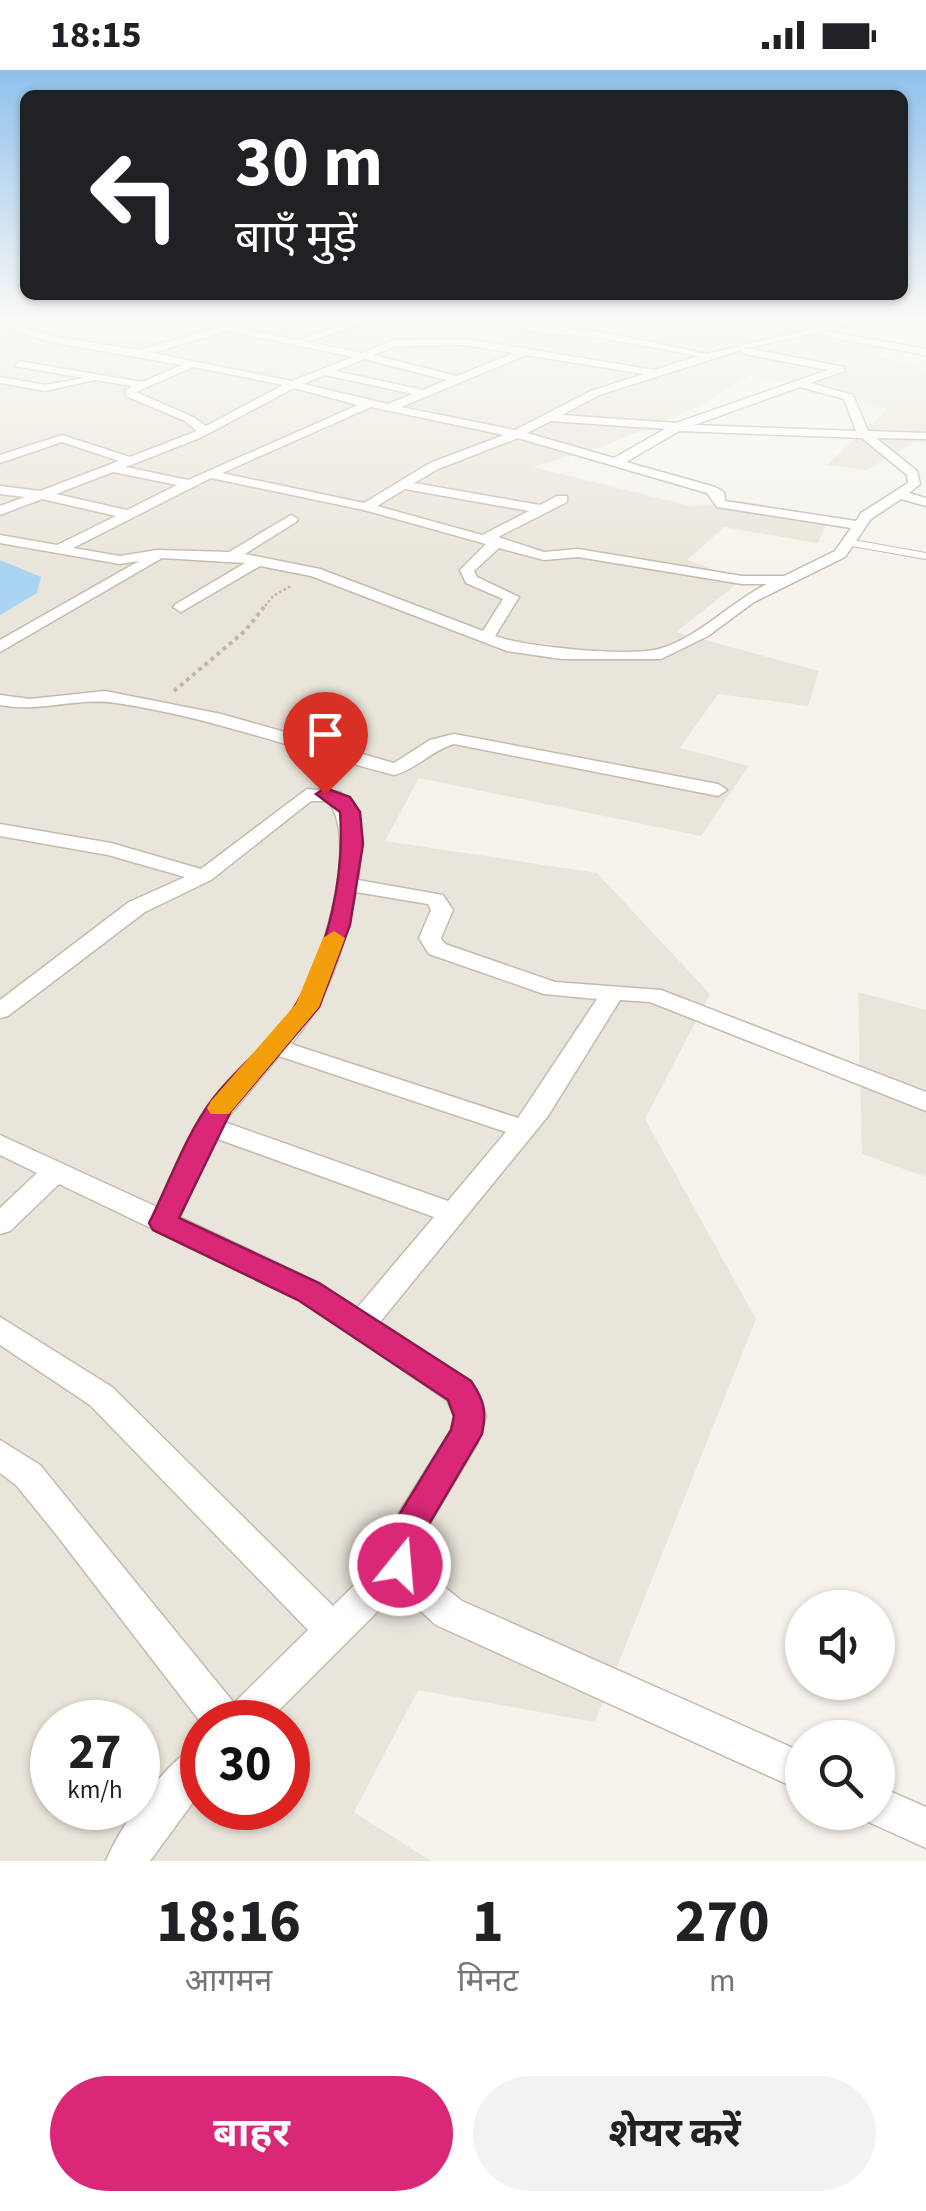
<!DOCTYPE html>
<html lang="hi">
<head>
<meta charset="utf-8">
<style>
	body { margin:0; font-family:"Source Sans 3","Noto Sans Devanagari",sans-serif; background:#f2f2f2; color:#202124; height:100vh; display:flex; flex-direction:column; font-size:38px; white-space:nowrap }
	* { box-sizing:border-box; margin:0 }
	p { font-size:32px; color:#757577 }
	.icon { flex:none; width:55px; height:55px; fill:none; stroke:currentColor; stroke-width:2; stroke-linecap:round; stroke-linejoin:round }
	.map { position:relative; height:1791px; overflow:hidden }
	.drawer { display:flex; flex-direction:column; background:#fff; flex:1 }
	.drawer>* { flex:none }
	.top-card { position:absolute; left:20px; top:20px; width:888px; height:210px; border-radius:15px; box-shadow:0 2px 8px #0004; background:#202124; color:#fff; overflow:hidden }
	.buttons { position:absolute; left:785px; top:1520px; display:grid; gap:20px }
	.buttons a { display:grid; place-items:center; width:110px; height:110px; border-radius:50%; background:#fff; box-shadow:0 2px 8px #0004; font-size:50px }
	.speed { position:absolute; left:30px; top:1630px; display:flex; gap:20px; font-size:50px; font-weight:700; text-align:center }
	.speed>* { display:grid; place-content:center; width:130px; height:130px; border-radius:50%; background:#fff; box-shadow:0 2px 8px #0004; line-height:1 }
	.speed small { font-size:25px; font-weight:400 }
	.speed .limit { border:15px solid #d22; background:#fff; color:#111 }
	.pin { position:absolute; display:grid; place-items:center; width:85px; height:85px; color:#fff; margin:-102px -42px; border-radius:50% 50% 50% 0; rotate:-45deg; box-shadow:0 0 10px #0007 }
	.pin .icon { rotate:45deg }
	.me { position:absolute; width:110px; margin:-55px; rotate:17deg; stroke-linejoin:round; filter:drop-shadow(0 0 8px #0008) }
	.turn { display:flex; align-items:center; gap:35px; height:210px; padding:0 50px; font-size:45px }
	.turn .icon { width:130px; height:130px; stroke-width:2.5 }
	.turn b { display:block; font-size:70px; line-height:85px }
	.eta { display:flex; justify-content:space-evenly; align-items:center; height:170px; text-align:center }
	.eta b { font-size:60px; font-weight:700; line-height:70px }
	.action { display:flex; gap:20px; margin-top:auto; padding:20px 50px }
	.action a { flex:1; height:115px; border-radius:60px; background:#db2777; color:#fff; font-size:40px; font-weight:700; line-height:115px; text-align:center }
	.action a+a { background:#f2f2f2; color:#202124 }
	.status { display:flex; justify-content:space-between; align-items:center; height:70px; padding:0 50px; background:#fff; direction:ltr }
	.status svg { height:28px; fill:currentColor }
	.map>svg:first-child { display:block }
	.residential { fill:#eae5da; fill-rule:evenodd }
	.water { fill:#a9d4f2 }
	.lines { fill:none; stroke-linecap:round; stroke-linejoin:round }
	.service-casing { stroke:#c2bbae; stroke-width:8 }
	.minor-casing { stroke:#c2bbae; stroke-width:3 }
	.path-far1 { stroke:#c4b79f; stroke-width:2.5; stroke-dasharray:2.5 2.5; stroke-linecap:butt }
	.path { stroke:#c4b79f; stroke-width:4; stroke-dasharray:4 4; stroke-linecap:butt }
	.service { stroke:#fff; stroke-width:6 }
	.minor { fill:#fff; fill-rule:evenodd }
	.route { fill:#db2777; stroke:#8e194d; stroke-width:2.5 }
	.slow { fill:#f59e0b }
</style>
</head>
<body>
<div class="status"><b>18:15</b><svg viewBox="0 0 49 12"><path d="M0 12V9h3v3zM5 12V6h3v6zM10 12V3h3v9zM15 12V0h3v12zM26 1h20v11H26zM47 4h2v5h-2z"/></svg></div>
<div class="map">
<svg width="926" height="1791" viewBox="0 0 926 1791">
	<rect width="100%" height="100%" fill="#f6f3ec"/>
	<g class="residential">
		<path d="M0,251H108L75,265L154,272L239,251H555L544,256L647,270L698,254L771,264L806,251H871L837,263L895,275L876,286L926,300V374L915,372L867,400L827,395L887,339L751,305L695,338L607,375L533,397L691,436L742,431L829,447L818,473L724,457L687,490L742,510L676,562L819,601L808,636L718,624L680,678L749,696L701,766L419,708L385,771L597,803L710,924L645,1049L756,1249L595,1652L418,1620L354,1742L431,1791H0ZM52,1652H138V1738H52ZM202,1652H288V1738H202Z"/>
		<path d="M858,922L926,940V1107L862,1084Z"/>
	</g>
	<path class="water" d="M0,490L41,507L37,523L0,545Z"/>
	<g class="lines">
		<defs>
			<path id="service" d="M847,472L926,486"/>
			<g id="minor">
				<path d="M0,251L52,266L139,280L239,252L244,255L239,258L297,270L356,251H369L308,272L362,283L395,270L466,269L655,300L698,286L603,268L539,263L499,251L603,262L707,284L844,251H859L825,261L926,279V285L823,266L819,262L747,278L844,297V301L810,313L853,325L868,361L926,363V369L876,368L917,401L920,414L909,423L926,428V436L901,429L871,449L845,487L754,532L708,566L661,589H562L507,581L311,506L260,496L181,542L173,537L176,534L245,493L162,488L0,582V570L139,491L120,494L0,473V465L57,475L116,446L42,429L0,445V436L25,427L0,424V416L40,421L119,391L62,372L0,393V385L62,365L130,387L197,361L185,351L128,327L125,321L132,316L95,310L45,321L0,313V307L45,315L84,308L15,296L19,291L142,312L182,295L50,272L0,255ZM227,261L353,287L292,311L152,283ZM466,275L514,283L457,306L373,285L396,276ZM741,280L745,284L828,300L676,353L562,345L599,325ZM526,285L644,304L591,321L515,360L401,337ZM364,289L447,310L423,320L335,301ZM193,297L283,315L206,356L193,347L136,322ZM325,305L413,324L388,334L303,314ZM800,317L844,329L856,361L694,355ZM294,318L358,335L188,410L126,397L202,367ZM371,337L504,365L430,393L364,433L222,403ZM551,351L665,359L614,388L527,363ZM679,361L862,368L907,405L908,413L861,443L856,451L725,431L724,422L715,417L626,392ZM518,368L707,423L717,437L851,458L835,481L784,506H742L578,479L544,482L498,467L567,432V426H557L540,435L414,413L438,399ZM113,402L177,415L127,440L56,424ZM211,408L364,440L486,474L460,500L466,513L503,529L483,561L320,499L245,484L296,452L298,449L291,445L229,482L157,480L120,486L73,478ZM405,419L529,441L482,465L377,436ZM499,478L544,490L578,487L742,514H767C731,532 698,568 659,579C629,587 525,577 495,566L519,527L477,507L474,501Z"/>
				<path d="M105,621L221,644L394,693L430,670L454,664L718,714L727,720L718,726L454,674C432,680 417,699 394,705C301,681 211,647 116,633C76,627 40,643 0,635V625L30,629Z"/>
				<path d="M307,719L340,722C365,752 362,772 358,810L443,825L453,840L441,868L445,874L555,912L661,920L926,1022V1041L650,932L620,930L548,1046L380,1252L470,1312L486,1346L477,1374L415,1478L427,1503L462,1531L802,1682V1721L436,1555L398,1521L267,1652L202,1654L55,1463L16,1415L0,1403V1370L40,1395L234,1633L308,1560L90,1335L0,1275V1247L112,1317L333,1536L382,1488L380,1476L385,1465L451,1360L454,1346L447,1330L299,1229L59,1114L10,1161L0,1164V1138L37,1103L0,1085V1065L157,1137C174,1100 189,1062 213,1029C237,995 272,973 294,939C321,896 361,773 328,731H311L211,810L145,842L8,946L0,948V930L129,832L185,807L108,785L0,766V754L111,773L201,799ZM356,822L428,834L431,840L419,868L429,884L544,924L597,929L518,1048L291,974C329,931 344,877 356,822ZM279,986L506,1062L448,1131L224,1052ZM215,1068L434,1147L357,1238L319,1213L180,1147Z"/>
				<path d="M202,1673V1720L150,1791H106C120,1756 168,1687 202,1673Z"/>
				<path d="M878,1716L926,1737V1778L864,1750L861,1742H878Z"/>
			</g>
		</defs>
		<use href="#service" class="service-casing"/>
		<use href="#minor" class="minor-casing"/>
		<path class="path-far1" d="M262,540L273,526L291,516"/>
		<path class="path" d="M174,621L245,561L264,537"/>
		<use href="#service" class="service"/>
		<use href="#minor" class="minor"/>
	</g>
	<linearGradient id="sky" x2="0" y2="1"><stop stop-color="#8fc1ec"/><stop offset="0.5" stop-color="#fbfaf6"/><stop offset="1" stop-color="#fbfaf6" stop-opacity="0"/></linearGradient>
	<rect width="926" height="501" fill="url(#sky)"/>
	<path class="route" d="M325,718L350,727L360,742L363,774L350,855L319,937L231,1041L179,1148L319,1213L471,1311C484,1330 487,1341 482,1364L415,1478L417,1495L412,1506L400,1511L387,1506L380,1476L451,1360L454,1346L448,1330L298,1230L153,1160L149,1153C169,1114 185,1066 212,1030C237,997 276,969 297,933C329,878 345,804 340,742L316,724Z"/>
	<path class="slow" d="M334,861L345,868L319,937L229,1044H211L207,1038L211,1031L296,934L323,868Z"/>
</svg>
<div class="buttons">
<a><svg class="icon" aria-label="sound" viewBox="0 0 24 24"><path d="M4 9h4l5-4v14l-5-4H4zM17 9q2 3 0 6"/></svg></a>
<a><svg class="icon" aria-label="search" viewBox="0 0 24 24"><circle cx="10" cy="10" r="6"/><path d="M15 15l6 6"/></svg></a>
</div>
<div class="speed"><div>27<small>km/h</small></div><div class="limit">30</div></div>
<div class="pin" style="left:325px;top:724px;background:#d93025"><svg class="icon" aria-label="arrive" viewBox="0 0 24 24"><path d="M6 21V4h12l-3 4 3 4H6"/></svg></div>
<svg class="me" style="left:400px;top:1495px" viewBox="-20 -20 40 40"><circle r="17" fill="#db2777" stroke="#fff" stroke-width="3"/><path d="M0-11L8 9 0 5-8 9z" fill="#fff"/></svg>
<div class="top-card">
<div class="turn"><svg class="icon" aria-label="left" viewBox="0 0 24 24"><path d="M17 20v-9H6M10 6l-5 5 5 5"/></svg><div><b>30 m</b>बाएँ मुड़ें</div></div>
</div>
</div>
<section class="drawer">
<div class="eta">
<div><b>18:16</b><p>आगमन</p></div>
<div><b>1</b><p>मिनट</p></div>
<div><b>270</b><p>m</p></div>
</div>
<div class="action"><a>बाहर</a><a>शेयर करें</a></div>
</section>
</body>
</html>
